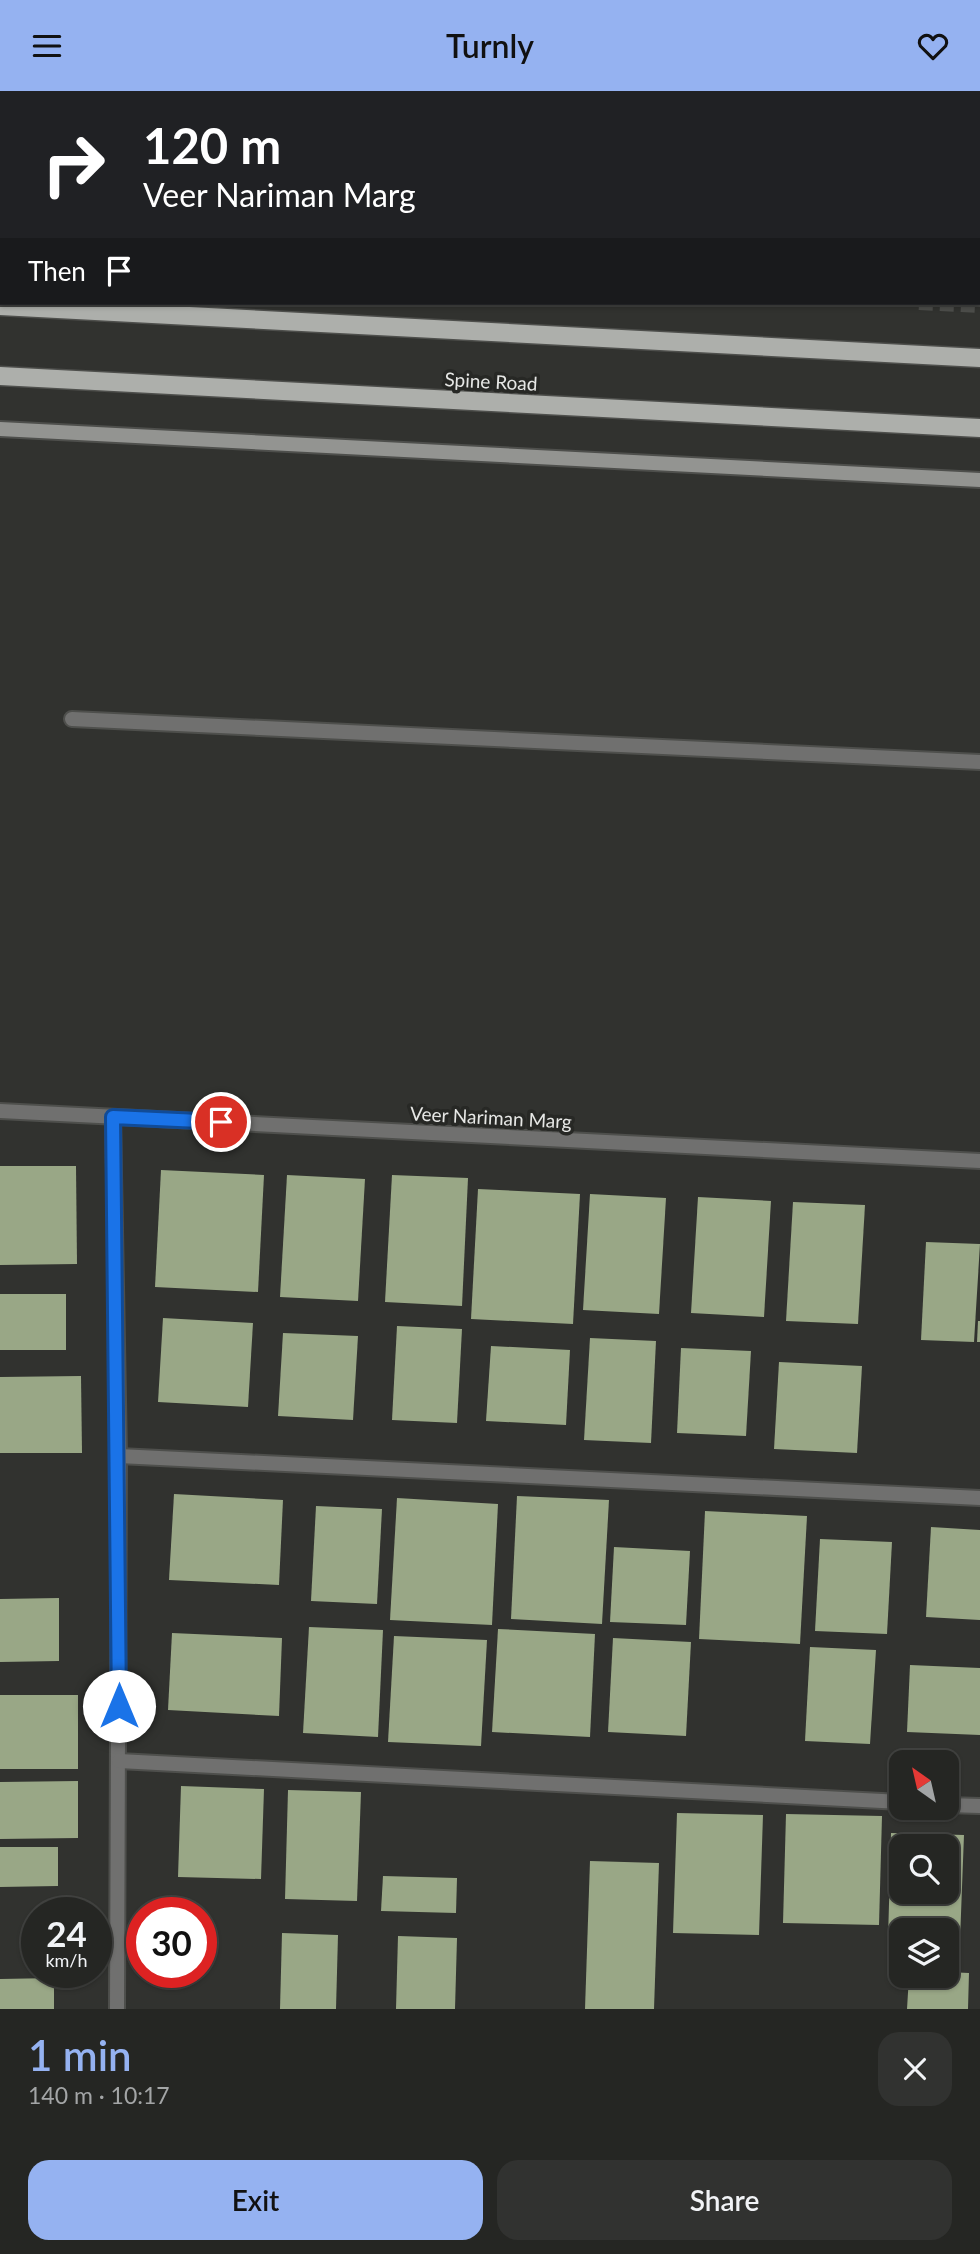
<!DOCTYPE html>
<html lang="en">
<head>
<meta charset="utf-8">
<style>
	body { margin:0; font-family:Lato,sans-serif; background:#313230; color:#f1f3f6; height:100vh; display:flex; flex-direction:column; font-size:26px; white-space:nowrap }
	* { box-sizing:border-box; margin:0 }
	p { font-size:23px; color:#a3a5a6 }
	.icon { flex:none; width:38px; height:38px; fill:none; stroke:currentColor; stroke-width:2; stroke-linecap:round; stroke-linejoin:round }
	.map { position:relative; height:1918px; overflow:hidden }
	.side { display:flex; flex-direction:column; background:#252623; flex:1 }
	.side>* { flex:none }
	.top-card { position:absolute; left:0px; top:0px; width:980px; height:214px; box-shadow:0 2px 5px #0004,0 0 0 2px #424341; background:#202124; color:#fff; overflow:hidden }
	.needle { width:46px; rotate:326deg }
	.tools { position:absolute; left:889px; top:1659px; display:grid; gap:14px }
	.tools a { display:grid; place-items:center; width:70px; height:70px; border-radius:14px; background:#252623; box-shadow:0 2px 5px #0004,0 0 0 2px #424341; font-size:35px }
	.speed { position:absolute; left:21px; top:1806px; display:flex; gap:14px; font-size:35px; font-weight:700; text-align:center }
	.speed>* { display:grid; place-content:center; width:91px; height:91px; border-radius:50%; background:#252623; box-shadow:0 2px 5px #0004,0 0 0 2px #424341; line-height:1 }
	.speed small { font-size:18px; font-weight:400 }
	.speed .limit { border:10px solid #d22; background:#fff; color:#111 }
	.pin { position:absolute; display:grid; place-items:center; width:60px; height:60px; color:#fff; margin:-30px; border:4px solid #fff; border-radius:50%; box-shadow:0 2px 7px #0007 }
	.me { position:absolute; width:77px; margin:-38px; rotate:0deg; stroke-linejoin:round; filter:drop-shadow(0 0 5px #0008) }
	.turn { display:flex; align-items:center; gap:24px; height:147px; padding:0 28px; font-size:32px }
	.turn .icon { width:91px; height:91px; stroke-width:2.5 }
	.turn b { display:block; font-size:49px; line-height:60px }
	.then { display:flex; align-items:center; height:66px; padding:0 28px; background:#0003; gap:14px; font-size:26px }
	.round { display:grid; place-items:center; flex:none; width:74px; height:74px; border-radius:21px; background:#313230 }
	.summary { display:flex; align-items:center; justify-content:space-between; height:119px; padding:0 28px }
	h1 { font-size:42px; font-weight:600; line-height:52px; color:#95b2f1 }
	.button { display:flex; gap:14px; margin-top:auto; padding:14px 28px }
	.button a { flex:1; height:80px; border-radius:21px; background:#95b2f1; color:#111; font-size:28px; font-weight:600; line-height:80px; text-align:center }
	.button a+a { background:#313230; color:#f1f3f6 }
	header { display:flex; justify-content:space-between; align-items:center; height:91px; padding:0 28px; background:#95b2f1; color:#111; font-size:32px; font-weight:600 }
	.map>svg:first-child { display:block }
	.green { fill:#475138 }
	.building { fill:#99a786; fill-rule:evenodd }
	.lines { fill:none; stroke-linecap:round; stroke-linejoin:round }
	.secondary-tunnel { stroke:#4c4d4a; stroke-width:14; stroke-dasharray:14 7; stroke-linecap:butt }
	.lane-casing { stroke:#4e4f4c; stroke-width:18 }
	.street-casing { stroke:#4e4f4c; stroke-width:18 }
	.secondary-casing { stroke:#4e4f4c; stroke-width:18 }
	.primary-casing { stroke:#4e4f4c; stroke-width:21 }
	.lane { stroke:#70706f; stroke-width:14 }
	.street { stroke:#70706f; stroke-width:14 }
	.secondary { stroke:#939491; stroke-width:14 }
	.primary { stroke:#adafab; stroke-width:18 }
	.route-casing { stroke:#114b97; stroke-width:18 }
	.route { stroke:#1a73e8; stroke-width:12 }
	.labels { text-anchor:middle; dominant-baseline:central; stroke-width:7; stroke-linejoin:round; paint-order:stroke }
	.street-label { font-size:19px; fill:#e6e7e5; stroke:#272825 }
</style>
</head>
<body>
<header><svg class="icon" aria-label="menu" viewBox="0 0 24 24"><path d="M4 6h16M4 12h16M4 18h16"/></svg>Turnly<svg class="icon" aria-label="heart" viewBox="0 0 24 24"><path d="M12 20l-8-8c-3-5 5-10 8-4 3-6 11-1 8 4z"/></svg></header>
<div class="map">
<svg width="980" height="1918" viewBox="0 0 980 1918">
	<rect width="100%" height="100%" fill="#31322f"/>
	<rect class="green" x="978" y="2" width="2" height="174"/>
	<g class="building">
		<path d="M0,1075H76L77,1173L0,1174Z"/>
		<path d="M161,1079L264,1084L258,1201L155,1196Z"/>
		<path d="M287,1084L365,1088L358,1210L280,1206Z"/>
		<path d="M392,1084L468,1087L462,1215L385,1211Z"/>
		<path d="M478,1098L580,1103L573,1233L471,1228Z"/>
		<path d="M590,1103L666,1107L659,1223L583,1219Z"/>
		<path d="M698,1106L771,1110L764,1226L691,1222Z"/>
		<path d="M793,1111L865,1114L858,1233L786,1230Z"/>
		<path d="M926,1151L980,1153L974,1251L921,1249Z"/>
		<rect x="0" y="1203" width="66" height="56"/>
		<path d="M163,1227L253,1232L248,1316L158,1311Z"/>
		<path d="M978,1230H980V1251H977Z"/>
		<path d="M397,1235L462,1238L457,1332L392,1329Z"/>
		<path d="M283,1242L358,1245L353,1329L278,1325Z"/>
		<path d="M590,1247L656,1250L651,1352L584,1349Z"/>
		<path d="M491,1255L570,1259L566,1334L486,1330Z"/>
		<path d="M681,1257L751,1260L746,1345L677,1342Z"/>
		<path d="M779,1271L862,1275L857,1362L774,1358Z"/>
		<path d="M81,1285L82,1362H0V1286Z"/>
		<path d="M174,1403L283,1409L279,1494L169,1489Z"/>
		<path d="M517,1405L609,1409L602,1533L511,1528Z"/>
		<path d="M397,1407L498,1413L492,1534L390,1529Z"/>
		<path d="M316,1415L382,1418L377,1513L311,1510Z"/>
		<path d="M705,1420L807,1425L800,1553L699,1548Z"/>
		<path d="M931,1436L980,1439V1529L926,1526Z"/>
		<path d="M820,1448L892,1451L887,1543L815,1540Z"/>
		<path d="M614,1456L690,1460L686,1534L610,1531Z"/>
		<path d="M59,1507V1570L0,1571V1508Z"/>
		<path d="M309,1536L383,1539L378,1646L303,1642Z"/>
		<path d="M498,1538L595,1543L590,1646L492,1641Z"/>
		<path d="M172,1542L282,1547L279,1625L168,1619Z"/>
		<path d="M394,1545L487,1549L481,1655L388,1651Z"/>
		<path d="M613,1547L691,1551L686,1645L608,1641Z"/>
		<path d="M810,1556L876,1559L870,1653L805,1650Z"/>
		<path d="M910,1574L980,1577V1644L907,1641Z"/>
		<rect x="0" y="1604" width="78" height="74"/>
		<path d="M78,1690V1747L0,1748V1691Z"/>
		<path d="M181,1695L264,1698L261,1788L178,1786Z"/>
		<path d="M288,1699L361,1701L357,1810L285,1808Z"/>
		<path d="M677,1722L763,1724L759,1844L673,1842Z"/>
		<path d="M786,1723L882,1725L879,1834L783,1832Z"/>
		<path d="M891,1742L964,1744L960,1849H947V1839H901V1848H888ZM901,1755H947V1801H901Z"/>
		<path d="M0,1756H58V1795L0,1796Z"/>
		<path d="M590,1770L659,1772L654,1918H585Z"/>
		<path d="M383,1785L457,1787L456,1822L381,1820Z"/>
		<path d="M282,1842L338,1844L336,1918H280Z"/>
		<path d="M398,1845L457,1847L455,1918H396Z"/>
		<path d="M947,1881L969,1882L968,1918H907L909,1885H947Z"/>
		<path d="M54,1887V1918H0V1888Z"/>
	</g>
	<g class="lines">
		<g class="secondary-tunnel">
			<path d="M0,163H2"/>
			<path d="M919,212L980,215"/>
		</g>
		<defs>
			<path id="lane" d="M72,628L980,671"/>
			<g id="street">
				<path d="M0,1020L980,1070"/>
				<path d="M113,1026L119,1365L117,1918"/>
				<path d="M119,1365L980,1407"/>
				<path d="M119,1670L901,1711"/>
				<path d="M947,1714L980,1715"/>
			</g>
			<path id="secondary" d="M0,338L980,389"/>
			<g id="primary">
				<path d="M0,215L980,267"/>
				<path d="M0,285L980,337"/>
			</g>
		</defs>
		<use href="#lane" class="lane-casing"/>
		<use href="#street" class="street-casing"/>
		<use href="#secondary" class="secondary-casing"/>
		<use href="#primary" class="primary-casing"/>
		<use href="#lane" class="lane"/>
		<use href="#street" class="street"/>
		<use href="#secondary" class="secondary"/>
		<use href="#primary" class="primary"/>
	</g>
	<g class="lines">
		<defs>
			<path id="route" d="M119,1615L113,1026L221,1031"/>
		</defs>
		<use href="#route" class="route-casing"/>
		<use href="#route" class="route"/>
	</g>
	<g class="labels">
		<g class="street-label">
			<text transform="translate(491 290) rotate(3)">Spine Road</text>
			<text transform="translate(491 1026) rotate(3)">Veer Nariman Marg</text>
		</g>
	</g>
</svg>
<div class="tools">
<a><svg class="needle" viewBox="-14 -14 28 28"><path d="M0-13l5 13h-10z" fill="#e53935"/><path d="M0 13l5-13h-10z" fill="#a3a5a6"/></svg></a>
<a><svg class="icon" aria-label="search" viewBox="0 0 24 24"><circle cx="10" cy="10" r="6"/><path d="M15 15l6 6"/></svg></a>
<a><svg class="icon" aria-label="layers" viewBox="0 0 24 24"><path d="M12 4l9 5-9 5-9-5zM3 14l9 5 9-5"/></svg></a>
</div>
<div class="speed"><div>24<small>km/h</small></div><div class="limit">30</div></div>
<div class="pin" style="left:221px;top:1031px;background:#d93025"><svg class="icon" aria-label="arrive" viewBox="0 0 24 24"><path d="M6 21V4h12l-3 4 3 4H6"/></svg></div>
<svg class="me" style="left:119px;top:1615px" viewBox="-20 -20 40 40"><circle r="19" fill="#fff"/><path d="M0-13L10 11 0 6-10 11z" fill="#1a73e8"/></svg>
<div class="top-card">
<div class="turn"><svg class="icon" aria-label="right" viewBox="0 0 24 24"><path d="M7 20v-9h11M14 6l5 5-5 5"/></svg><div><b>120 m</b>Veer Nariman Marg</div></div>
<div class="then">Then<svg class="icon" aria-label="arrive" viewBox="0 0 24 24"><path d="M6 21V4h12l-3 4 3 4H6"/></svg></div>
</div>
</div>
<section class="side">
<div class="summary"><div><h1>1 min</h1><p>140 m · 10:17</p></div><a class="round"><svg class="icon" aria-label="close" viewBox="0 0 24 24"><path d="M6 6l12 12M18 6L6 18"/></svg></a></div>
<div class="button"><a>Exit</a><a>Share</a></div>
</section>
</body>
</html>
